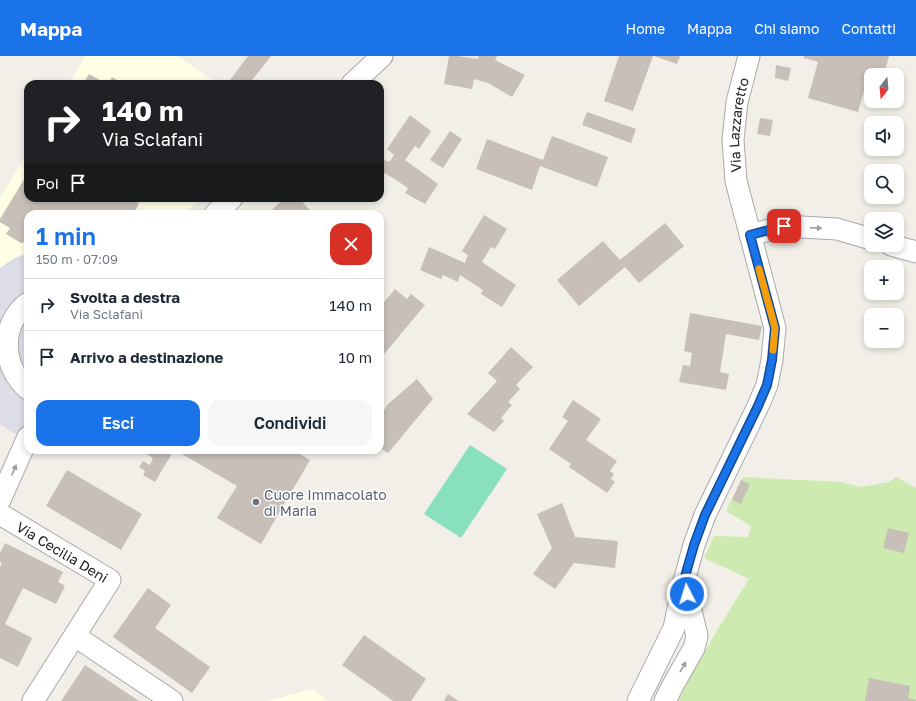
<!DOCTYPE html>
<html lang="it">
<head>
<meta charset="utf-8">
<style>
	body { margin:0; font-family:"Golos Text",sans-serif; background:#f6f6f7; color:#1f2937; height:100vh; display:flex; flex-direction:column; font-size:15px; white-space:nowrap }
	* { box-sizing:border-box; margin:0 }
	p { font-size:13px; color:#747a83 }
	.icon { flex:none; width:22px; height:22px; fill:none; stroke:currentColor; stroke-width:2; stroke-linecap:round; stroke-linejoin:round }
	.map { position:relative; flex:1; overflow:hidden }
	.drawer { position:absolute; left:24px; top:154px; width:360px; height:244px; display:flex; flex-direction:column; background:#fff; border-radius:12px; box-shadow:0 2px 6px #0003 }
	.drawer>* { flex:none }
	.hud { position:absolute; left:24px; top:24px; width:360px; height:122px; border-radius:12px; box-shadow:0 2px 6px #0003; background:#202124; color:#fff; overflow:hidden }
	.needle { width:26px; rotate:196deg }
	.controls { position:absolute; left:864px; top:12px; display:grid; gap:8px }
	.controls a { display:grid; place-items:center; width:40px; height:40px; border-radius:8px; background:#fff; box-shadow:0 2px 6px #0003; font-size:20px }
	.pin { position:absolute; display:grid; place-items:center; width:34px; height:34px; color:#fff; margin:-17px; border-radius:8px; box-shadow:0 2px 6px #0006 }
	.me { position:absolute; width:44px; margin:-22px; rotate:355deg; stroke-linejoin:round; filter:drop-shadow(0 0 3px #0008) }
	.turn { display:flex; align-items:center; gap:14px; height:84px; padding:0 12px; font-size:18px }
	.turn .icon { width:52px; height:52px; stroke-width:2.5 }
	.turn b { display:block; font-size:28px; line-height:34px }
	.then { display:flex; align-items:center; height:38px; padding:0 12px; background:#0003; gap:8px; font-size:15px }
	.round { display:grid; place-items:center; flex:none; width:42px; height:42px; border-radius:12px; background:#f6f6f7 }
	.head { display:flex; align-items:center; justify-content:space-between; height:68px; padding:0 12px }
	h1 { font-size:24px; font-weight:600; line-height:30px; color:#1a73e8 }
	.button { display:flex; gap:8px; margin-top:auto; padding:8px 12px }
	.button a { flex:1; height:46px; border-radius:12px; background:#1a73e8; color:#fff; font-size:16px; font-weight:600; line-height:46px; text-align:center }
	.button a+a { background:#f6f6f7; color:#1f2937 }
	ul { padding:0; list-style:none }
	li { display:flex; align-items:center; gap:12px; height:52px; padding:0 12px; border-top:1px solid #e0e1e3 }
	li div { flex:1 }
	li b { display:block; font-size:15px }
	li em { font-style:normal }
	header { display:flex; align-items:center; gap:24px; box-sizing:border-box; height:56px; padding:0 20px; background:#1a73e8; color:#fff }
	header strong { font-size:19px }
	nav { display:flex; gap:22px; margin-inline-start:auto; font-size:14px }
	.map>svg:first-child { display:block }
	.education { fill:#ffffe5 }
	.grass { fill:#cdebb0 }
	.pitch { fill:#88e0be }
	.plaza { fill:#dddde8 }
	.building { fill:#c7bfb8 }
	.lines { fill:none; stroke-linecap:round; stroke-linejoin:round }
	.minor-casing { stroke:#a9a9a9; stroke-width:23 }
	.minor { stroke:#fff; stroke-width:21 }
	.oneway { fill:#9c9c9c }
	.route-casing { stroke:#114b97; stroke-width:10 }
	.route { stroke:#1a73e8; stroke-width:7 }
	.slow { stroke:#f59e0b; stroke-width:7 }
	.worship-dot { fill:#6b7280; stroke:#fff; stroke-width:1.5 }
	.labels { text-anchor:middle; dominant-baseline:central; stroke-width:3; stroke-linejoin:round; paint-order:stroke }
	.street-label { font-size:14px; fill:#222; stroke:#fff }
	.worship-label { font-size:14px; fill:#5b616d; stroke:#fff; text-anchor:start }
</style>
</head>
<body>
<header>
<strong>Mappa</strong>
<nav><a>Home</a><a>Mappa</a><a>Chi siamo</a><a>Contatti</a></nav>
</header>
<div class="map">
<svg width="916" height="645" viewBox="0 0 916 645">
	<rect width="100%" height="100%" fill="#f2efe9"/>
	<g class="education">
		<path d="M85,0H178L217,28H69Z"/>
		<path d="M28,96V142H202L184,158H28V197L13,203L0,212V142Z"/>
		<path d="M313,633L328,645H267Z"/>
	</g>
	<path class="grass" d="M743,421L840,426L861,431L889,426L896,421L916,432V645H678C699,603 724,563 749,523L704,502L714,480L748,481L751,470L726,455Z"/>
	<path class="pitch" d="M470,389L507,413L461,482L424,458Z"/>
	<path class="plaza" d="M28,197V383L13,377L0,368V212L13,203Z"/>
	<g class="building">
		<path d="M248,0H271L249,28H227Z"/>
		<path d="M449,0H457L477,3L479,0H497L495,4L525,19L512,41L488,27L474,23L472,33L444,28Z"/>
		<path d="M619,0H653L633,55L604,45Z"/>
		<path d="M654,0H680L677,8Z"/>
		<path d="M804,0H889L884,19H871V30L866,28L858,56L808,42L818,6L804,2Z"/>
		<path d="M776,9L791,12L788,25L775,22Z"/>
		<path d="M89,18L107,28H83Z"/>
		<path d="M112,21L124,28H108Z"/>
		<path d="M587,56L636,73L631,87L582,69Z"/>
		<path d="M410,59L431,75L419,93L415,90L405,104L438,128L425,148L405,137L408,132L385,117L380,125V102L389,106L394,99L387,93Z"/>
		<path d="M760,62L773,64L770,80L757,78Z"/>
		<path d="M450,75L462,83L443,112L430,104Z"/>
		<path d="M552,80L608,101L597,131L540,110L532,134L476,113L487,83L543,104Z"/>
		<path d="M28,117V142H129L139,147L134,158H28V185L21,187L6,178L10,172L0,166V163Z"/>
		<path d="M285,142H299L313,158H267Z"/>
		<path d="M484,159L507,173L495,193L491,191L482,206L516,229L502,251L481,238L483,234L460,219L458,226L443,219L441,223L420,214L429,191L465,207L468,199L462,195Z"/>
		<path d="M665,167L684,190L639,227L625,211L579,250L557,224L603,185L620,204Z"/>
		<path d="M395,233L407,243L411,238L425,249L380,303V251Z"/>
		<path d="M690,257L762,270L759,284L726,278L720,316L729,318L726,334L679,326L683,309L690,310L692,297L684,295Z"/>
		<path d="M511,291L533,311L516,329L520,333L508,346L512,349L501,362L504,365L494,376L467,358L497,325L488,317Z"/>
		<path d="M417,323L433,343L388,397L380,392V361L388,348Z"/>
		<path d="M573,344L601,363L586,384L617,405L610,415L614,418L611,423L615,426L607,437L569,411L571,408L549,393L568,365L562,361Z"/>
		<path d="M143,394H174L155,426L143,419L145,415L139,411L143,405L150,409L153,402L142,395Z"/>
		<path d="M175,394H293L310,404L261,488L217,462L237,430Z"/>
		<path d="M67,414L142,458L121,494L46,450Z"/>
		<path d="M741,424L750,428L741,448L732,444Z"/>
		<path d="M562,447L575,481L618,485L615,512L574,507L555,533L533,518L552,492L537,458Z"/>
		<path d="M888,472L909,477L904,497L883,492Z"/>
		<path d="M5,487L63,516L58,526L65,530L56,548L23,532L5,568L32,582L18,611L0,602V512L2,507L0,506V497Z"/>
		<path d="M148,532L171,549L155,572L210,611L192,637L113,581Z"/>
		<path d="M364,579L426,623L411,645H393L342,609Z"/>
		<path d="M85,609L139,645H61Z"/>
		<path d="M869,622L910,630L908,642L916,644V645H865Z"/>
		<path d="M448,638L459,645H444Z"/>
	</g>
	<g class="lines">
		<defs>
			<g id="minor">
				<path d="M352,28L382,0"/>
				<path d="M215,158L232,142"/>
				<path d="M750,179L784,170L837,173L871,183"/>
				<path d="M891,189L916,196"/>
				<path d="M28,247C0,268 1,310 28,333"/>
				<path d="M0,444L28,381"/>
				<path id="s1" d="M0,458L110,524L33,645"/>
				<path d="M75,580L172,645"/>
				<path id="s2" d="M638,645L674,572L684,525L694,489L705,459L758,350L767,329L772,304L775,272L736,125L733,84L737,46L749,0"/>
				<path d="M665,645L673,629L694,592L697,580L685,529"/>
			</g>
		</defs>
		<use href="#minor" class="minor-casing"/>
		<use href="#minor" class="minor"/>
	</g>
	<defs><path id="oneway-solid" d="M-6-.8H1V-3.2L6.5 0L1 3.2V.8H-6Z"/></defs>
	<g class="oneway">
		<use href="#oneway-solid" transform="translate(816 172) rotate(3)"/>
		<use href="#oneway-solid" transform="translate(14 414) rotate(-66)"/>
		<use href="#oneway-solid" transform="translate(683 611) rotate(-60)"/>
	</g>
	<g class="lines">
		<defs>
			<path id="route" d="M687,538L684,524L694,489L705,459L758,350L767,329L772,304L775,272L750,179L784,170"/>
		</defs>
		<use href="#route" class="route-casing"/>
		<use href="#route" class="route"/>
		<path class="slow" d="M759,213L775,272L773,294"/>
	</g>
	<circle class="worship-dot" cx="256" cy="446" r="4"/>
	<g class="labels">
		<g class="street-label">
			<text stroke="none"><textPath href="#s2" startOffset="609">Via Lazzaretto</textPath></text>
			<text stroke="none"><textPath href="#s1" startOffset="73">Via Cecilia Deni</textPath></text>
		</g>
		<g class="worship-label">
			<text x="264" y="438">Cuore Immacolato<tspan x="264" dy="16">di Maria</tspan></text>
		</g>
	</g>
</svg>
<div class="controls">
<a><svg class="needle" viewBox="-14 -14 28 28"><path d="M0-13l5 13h-10z" fill="#e53935"/><path d="M0 13l5-13h-10z" fill="#747a83"/></svg></a>
<a><svg class="icon" aria-label="sound" viewBox="0 0 24 24"><path d="M4 9h4l5-4v14l-5-4H4zM17 9q2 3 0 6"/></svg></a>
<a><svg class="icon" aria-label="search" viewBox="0 0 24 24"><circle cx="10" cy="10" r="6"/><path d="M15 15l6 6"/></svg></a>
<a><svg class="icon" aria-label="layers" viewBox="0 0 24 24"><path d="M12 4l9 5-9 5-9-5zM3 14l9 5 9-5"/></svg></a>
<a>+</a>
<a>−</a>
</div>
<div class="pin" style="left:784px;top:170px;background:#d93025"><svg class="icon" aria-label="arrive" viewBox="0 0 24 24"><path d="M6 21V4h12l-3 4 3 4H6"/></svg></div>
<svg class="me" style="left:687px;top:538px" viewBox="-20 -20 40 40"><circle r="17" fill="#1a73e8" stroke="#fff" stroke-width="3"/><path d="M0-11L8 9 0 5-8 9z" fill="#fff"/></svg>
<div class="hud">
<div class="turn"><svg class="icon" aria-label="right" viewBox="0 0 24 24"><path d="M7 20v-9h11M14 6l5 5-5 5"/></svg><div><b>140 m</b>Via Sclafani</div></div>
<div class="then">Poi<svg class="icon" aria-label="arrive" viewBox="0 0 24 24"><path d="M6 21V4h12l-3 4 3 4H6"/></svg></div>
</div>
<section class="drawer">
<div class="head"><div><h1>1 min</h1><p>150 m · 07:09</p></div><a class="round" style="background:#d93025;color:#fff"><svg class="icon" aria-label="close" viewBox="0 0 24 24"><path d="M6 6l12 12M18 6L6 18"/></svg></a></div>
<ul>
<li><svg class="icon" aria-label="right" viewBox="0 0 24 24"><path d="M7 20v-9h11M14 6l5 5-5 5"/></svg><div><b>Svolta a destra</b><p>Via Sclafani</p></div><em>140 m</em></li>
<li><svg class="icon" aria-label="arrive" viewBox="0 0 24 24"><path d="M6 21V4h12l-3 4 3 4H6"/></svg><div><b>Arrivo a destinazione</b></div><em>10 m</em></li>
</ul>
<div class="button"><a>Esci</a><a>Condividi</a></div>
</section>
</div>
</body>
</html>
